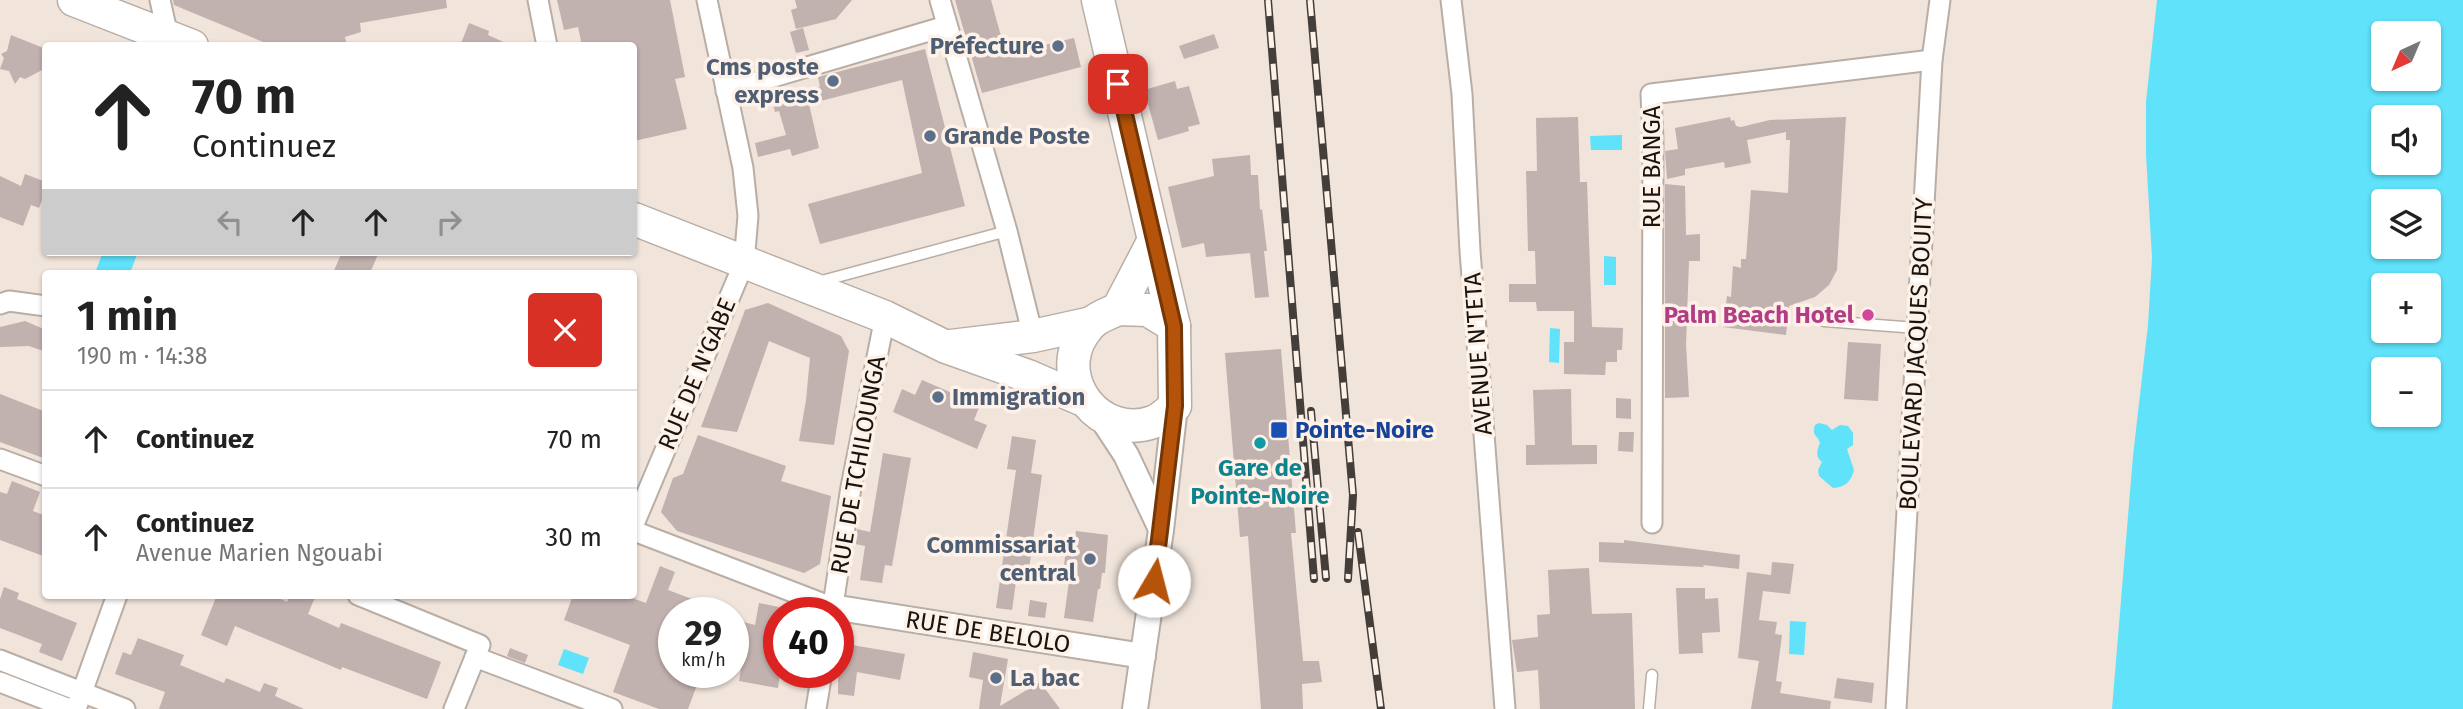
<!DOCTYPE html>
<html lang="fr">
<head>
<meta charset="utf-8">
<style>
	body { margin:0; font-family:"Fira Sans",sans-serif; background:#f6f6f6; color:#222; height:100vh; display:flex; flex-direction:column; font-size:26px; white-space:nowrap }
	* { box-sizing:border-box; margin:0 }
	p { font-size:23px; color:#767676 }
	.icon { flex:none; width:38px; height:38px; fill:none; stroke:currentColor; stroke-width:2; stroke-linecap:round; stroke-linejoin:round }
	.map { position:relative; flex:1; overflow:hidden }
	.drawer { position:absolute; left:42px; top:270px; width:595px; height:329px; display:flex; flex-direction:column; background:#fff; border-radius:7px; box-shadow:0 2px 5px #0004 }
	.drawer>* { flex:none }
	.top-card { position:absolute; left:42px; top:42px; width:595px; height:214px; border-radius:7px; box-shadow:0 2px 5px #0004; background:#fff; color:#222; overflow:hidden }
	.needle { width:46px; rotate:224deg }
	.tools { position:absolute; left:2371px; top:21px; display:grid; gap:14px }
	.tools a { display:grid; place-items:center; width:70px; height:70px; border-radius:7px; background:#fff; box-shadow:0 2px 5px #0004; font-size:35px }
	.speed { position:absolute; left:658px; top:597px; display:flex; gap:14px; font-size:35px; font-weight:700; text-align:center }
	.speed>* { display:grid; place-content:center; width:91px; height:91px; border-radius:50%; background:#fff; box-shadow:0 2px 5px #0004; line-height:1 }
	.speed small { font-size:18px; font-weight:400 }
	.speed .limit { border:10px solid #d22; background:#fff; color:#111 }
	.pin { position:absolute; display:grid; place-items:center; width:60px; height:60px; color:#fff; margin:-30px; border-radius:14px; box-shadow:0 4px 10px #0006 }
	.me { position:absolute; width:77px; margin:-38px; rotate:8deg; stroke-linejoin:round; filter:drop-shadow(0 0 5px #0008) }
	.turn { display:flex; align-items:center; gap:24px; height:147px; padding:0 35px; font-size:32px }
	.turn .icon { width:91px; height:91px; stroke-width:2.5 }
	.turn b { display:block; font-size:49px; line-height:60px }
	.lanes { display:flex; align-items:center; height:66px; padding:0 35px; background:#0003; justify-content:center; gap:35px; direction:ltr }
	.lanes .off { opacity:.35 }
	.round { display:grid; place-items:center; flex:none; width:74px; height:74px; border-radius:7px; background:#f6f6f6 }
	.summary { display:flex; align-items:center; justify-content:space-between; height:119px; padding:0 35px }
	h1 { font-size:42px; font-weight:700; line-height:52px }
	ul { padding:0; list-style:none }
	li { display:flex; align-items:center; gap:21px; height:98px; padding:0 35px; border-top:2px solid #e0e0e0 }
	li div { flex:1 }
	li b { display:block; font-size:26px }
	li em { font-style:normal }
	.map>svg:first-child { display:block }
	.water { fill:#5fe2fa; fill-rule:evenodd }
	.building { fill:#c1b1af }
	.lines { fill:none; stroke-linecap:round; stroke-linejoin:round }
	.service-casing { stroke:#b9aea5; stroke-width:13 }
	.minor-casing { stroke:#b9aea5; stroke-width:23 }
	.tertiary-casing { stroke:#b9aea5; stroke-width:28 }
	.primary-casing { stroke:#b9aea5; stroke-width:35 }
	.service { stroke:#fff; stroke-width:10 }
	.minor { stroke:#fff; stroke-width:19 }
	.tertiary { stroke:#fff; stroke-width:24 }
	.primary { stroke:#fff; stroke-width:32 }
	.rail-casing { stroke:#443e3a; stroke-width:8 }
	.rail { stroke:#fef1e8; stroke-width:5; stroke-dasharray:16; stroke-linecap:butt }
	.route-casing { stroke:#753606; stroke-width:18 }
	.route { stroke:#b45309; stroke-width:12 }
	.service-dot { fill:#5c6f8a; stroke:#fef1e8; stroke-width:2.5 }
	.hotel-dot { fill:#d1479c; stroke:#fef1e8; stroke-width:2.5 }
	.transit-dot { fill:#1a4fb4; stroke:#fef1e8; stroke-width:2.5 }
	.culture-dot { fill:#0f9aa8; stroke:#fef1e8; stroke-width:2.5 }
	.labels { text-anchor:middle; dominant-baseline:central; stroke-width:7; stroke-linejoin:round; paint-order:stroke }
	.service-label { font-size:24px; font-weight:bold; fill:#4e5e75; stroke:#fef1e8; text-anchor:end }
	.street-label { font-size:24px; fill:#181411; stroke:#fef1e8 }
	.hotel-label { font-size:24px; font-weight:bold; fill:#b23c85; stroke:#fef1e8; text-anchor:end }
	.transit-label { font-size:24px; font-weight:bold; fill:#164399; stroke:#fef1e8; text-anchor:start }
	.culture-label { font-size:24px; font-weight:bold; fill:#0d838f; stroke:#fef1e8 }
</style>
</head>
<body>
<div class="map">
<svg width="2463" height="709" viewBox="0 0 2463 709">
	<rect width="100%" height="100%" fill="#f0e4db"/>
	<g class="water">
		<path d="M2157,0H2463V709H2112L2133,456L2148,325L2152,258L2146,154V102ZM2384,33H2429V79H2384ZM2384,117H2429V163H2384ZM2384,201H2429V247H2384ZM2384,285H2429V331H2384ZM2384,369H2429V415H2384Z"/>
		<path d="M1622,135V150H1591L1590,136Z"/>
		<path d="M103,252H138L130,273H95Z"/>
		<path d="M1604,256L1616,257V285H1604Z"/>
		<path d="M1550,328L1560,329L1559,363L1549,362Z"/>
		<path d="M1819,423L1827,425L1832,430L1840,425L1848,426L1853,433V445L1847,449L1854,470C1851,482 1845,487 1833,488L1819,476L1818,470L1822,462C1815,457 1817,450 1820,443C1818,435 1811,436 1815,425Z"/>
		<path d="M1790,621L1806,622L1804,655L1789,654Z"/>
		<path d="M564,649L589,658L583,674L558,665Z"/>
	</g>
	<g class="building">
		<path d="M173,0H446L447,8L360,23L361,32L345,37L347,46H273L174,5Z"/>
		<path d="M557,0H670L685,77L675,79L687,129L634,141V46H582L578,27L564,30Z"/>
		<path d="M795,0H852L836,19L796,29L791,10L797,8Z"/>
		<path d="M955,0H991L1006,54L1074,38L1081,67L982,93Z"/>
		<path d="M469,23L489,31L488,35L512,46H460Z"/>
		<path d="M803,28L809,50L796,53L790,32Z"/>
		<path d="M1214,34L1219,48L1184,59L1179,46Z"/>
		<path d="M11,35L46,49V68L25,79L20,77L15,84L9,71L0,69L4,58L1,54L7,51Z"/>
		<path d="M925,49L965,206L820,244L808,204L922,173L902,80L809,104L819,148L792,156L790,149L758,157L755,143L786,135L779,111L775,112L772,100L820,87L818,77Z"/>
		<path d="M1175,81L1177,89L1189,86L1200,124L1188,127L1189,131L1158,140L1144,90Z"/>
		<path d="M1578,117L1580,182H1587L1592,327L1623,328L1622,350H1617V362H1606L1605,375L1564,374V342H1574V311H1537L1536,302H1509V284H1536L1535,251H1528L1526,171H1537L1536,118Z"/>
		<path d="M1730,117L1731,121L1734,120L1736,126L1741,127L1770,120L1846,117L1837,270L1829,285L1815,297L1789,306L1786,335L1723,327L1727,296L1731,297L1733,266L1741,268V259H1746L1751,190L1788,193L1790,140H1786V132L1747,140L1751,163L1725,168L1724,162L1685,169V175L1667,179L1665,151L1678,149L1675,128Z"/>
		<path d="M1250,155L1251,175H1258L1260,210L1262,209L1267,251H1264L1269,297L1255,298L1250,253L1206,257L1204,243L1182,248L1168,187L1214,176L1212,159Z"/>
		<path d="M25,174L46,182V190L39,208L31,205L23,226L0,217V176L21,186Z"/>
		<path d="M1665,184L1685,186L1686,235L1700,234V261H1689L1686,344L1689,397L1665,398Z"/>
		<path d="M342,252H379L370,273H333Z"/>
		<path d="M768,303L841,336L849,351L834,445L799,441L806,400L810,358L769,341L737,432L701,427L745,310Z"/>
		<path d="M25,321L46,330V352L29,346L0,347V327Z"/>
		<path d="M1848,342L1881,344L1878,401L1844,399Z"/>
		<path d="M1281,349L1296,533H1291L1303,661H1319L1322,682L1302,684L1303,709H1261L1248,536L1240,537L1225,353Z"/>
		<path d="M922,380L980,405L974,420L987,425L977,449L893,412L902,389L915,395Z"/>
		<path d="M1571,389L1572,445H1597V464L1526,465V445H1535L1533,390Z"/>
		<path d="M0,394L46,412V459L0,442Z"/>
		<path d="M1616,398L1631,399V419L1616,418Z"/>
		<path d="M1619,432H1634L1633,452L1618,451Z"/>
		<path d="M698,435L786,466L781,481L831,496L820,564L804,573L677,531L661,512L673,478L683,474Z"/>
		<path d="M1012,436L1036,440L1031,473L1042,475L1029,569L1018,568L1012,610L996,608L1016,470L1007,469Z"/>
		<path d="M883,453L911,458L892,566L885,565L882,583L860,580L865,546L855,544L857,529L870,532Z"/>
		<path d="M12,481L40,492L33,511L46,516V557L0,540V492L7,494Z"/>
		<path d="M1076,531L1108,535L1105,573H1102L1100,589H1098L1093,622L1064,618L1071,566L1064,565L1066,549L1074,550Z"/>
		<path d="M1624,540L1740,555L1739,569L1703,565L1704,567L1599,562V542L1624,543Z"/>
		<path d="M1772,562L1794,564L1790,594L1763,591L1759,620L1777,622L1775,634L1782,635L1776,681L1782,682L1780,693L1831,701L1830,709H1751L1759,661L1738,658L1747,572L1771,575Z"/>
		<path d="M660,566L675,572L668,590L692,599L687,612H674V676L697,685L688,709H659L613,692L630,645L564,620L573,595H624L646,603Z"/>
		<path d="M1589,568L1592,614L1632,613L1635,709H1540L1538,670L1517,672L1512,640L1538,637L1537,615L1550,614L1548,570Z"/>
		<path d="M4,587L19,593L17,599L77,623L62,661L39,652L42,644L0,628V599Z"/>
		<path d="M1676,588H1705V599L1718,598L1720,632L1702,633L1703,653L1679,654Z"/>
		<path d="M217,595H272L287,602L290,595H316L308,614L339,628L341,623L441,662L427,699L342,667L341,670L235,626L227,646L201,635Z"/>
		<path d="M1030,600L1047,603L1045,618L1028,616Z"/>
		<path d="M759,603L779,607V627L771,662L779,664L780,672L778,688L739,681L746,638L733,635L736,620L755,625Z"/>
		<path d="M138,638L184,655L180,665L224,683L226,678L260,692L264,683L278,688L275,696L304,709H159L165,692L115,674L123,652L131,655Z"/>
		<path d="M852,645L905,654L900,680L857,672L854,696L838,694V669H841V666H848Z"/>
		<path d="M510,648L528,655L525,663L507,656Z"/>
		<path d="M973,652L1008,659L1000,706L1040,682L1060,709H979L983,680L969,677Z"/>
		<path d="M1837,678L1874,683L1872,703L1834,698Z"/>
	</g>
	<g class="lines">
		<defs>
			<g id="service">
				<path d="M818,282L1007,231"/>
				<path d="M1824,321L1917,328"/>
				<path d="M1649,709L1652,675"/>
			</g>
			<g id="minor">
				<path d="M160,0L168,36"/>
				<path d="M538,0L547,46"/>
				<path d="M940,0L1007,231L1033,336"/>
				<path d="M1451,0L1462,94L1470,251L1505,709"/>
				<path d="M726,91L946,26"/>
				<path d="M0,304L9,301L46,306"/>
				<path d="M0,459L46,476"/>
				<path d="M1652,523L1653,139L1651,94L1932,60"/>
				<path d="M634,524L744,263L748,216L743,168L707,0"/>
				<path d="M634,531L832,607"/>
				<path d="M358,595L480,645L454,709"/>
				<path d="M832,612L851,487L885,317"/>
				<path d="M475,657L612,709"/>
				<path d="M0,660L125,709"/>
				<path d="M0,682L70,709"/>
				<path d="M76,709L117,595"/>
				<path d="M816,709L822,672"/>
				<path d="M1896,709L1932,60L1940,0"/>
			</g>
			<g id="tertiary">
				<path d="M1101,417L1126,455L1161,529"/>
				<path d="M832,607L1143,656"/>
				<path d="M1135,709L1161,530L1175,406"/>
			</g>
			<g id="primary">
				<path d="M74,0L192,46"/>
				<path d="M1098,0L1174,326"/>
				<path d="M634,219L885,317L946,347L1028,376L1081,399"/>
				<path d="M1118,309L1148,310L1174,326L1175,406C1169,411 1161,419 1153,422C1101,441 1052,380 1083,334C1086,330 1089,325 1093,322C1100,316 1110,313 1118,309Z"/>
				<path d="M1118,309L1154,240"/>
				<path d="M951,346L1033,336L1092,323"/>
			</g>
		</defs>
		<use href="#service" class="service-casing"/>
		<use href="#minor" class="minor-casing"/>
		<use href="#tertiary" class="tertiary-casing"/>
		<use href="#primary" class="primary-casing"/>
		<use href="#service" class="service"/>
		<use href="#minor" class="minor"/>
		<use href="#tertiary" class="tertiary"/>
		<use href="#primary" class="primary"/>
		<defs>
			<g id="rail">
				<path d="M1268,0L1314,579"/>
				<path d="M1310,0L1353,495L1348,579"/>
				<path d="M1311,411L1326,578"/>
				<path d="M1358,532L1381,709"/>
			</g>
		</defs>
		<use href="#rail" class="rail-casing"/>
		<use href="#rail" class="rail"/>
	</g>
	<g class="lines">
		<defs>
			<path id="route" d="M1118,84L1174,326L1175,406L1154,581"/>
		</defs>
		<use href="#route" class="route-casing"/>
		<use href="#route" class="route"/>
	</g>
	<g class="service-dot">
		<circle cx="1058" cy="46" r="7"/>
		<circle cx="833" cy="81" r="7"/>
		<circle cx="930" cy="136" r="7"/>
		<circle cx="938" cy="397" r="7"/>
		<circle cx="1090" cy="559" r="7"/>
		<circle cx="996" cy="678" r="7"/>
	</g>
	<circle class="hotel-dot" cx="1868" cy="315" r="7"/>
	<rect class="transit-dot" x="1270" y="421" width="18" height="18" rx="3.5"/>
	<circle class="culture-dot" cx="1260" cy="443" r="7"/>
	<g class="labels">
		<g class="service-label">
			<text x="1044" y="46">Préfecture</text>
			<text x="819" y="67">Cms poste<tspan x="819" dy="28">express</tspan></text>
			<text x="944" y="136" text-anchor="start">Grande Poste</text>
			<text x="952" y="397" text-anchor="start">Immigration</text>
			<text x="1076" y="545">Commissariat<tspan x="1076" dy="28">central</tspan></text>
			<text x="1010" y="678" text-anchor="start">La bac</text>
		</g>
		<g class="street-label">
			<text transform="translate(1652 167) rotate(-90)">RUE BANGA</text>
			<text transform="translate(1478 354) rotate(-94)">AVENUE N'TETA</text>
			<text transform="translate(1916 354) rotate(-87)">BOULEVARD JACQUES BOUITY</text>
			<text transform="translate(697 374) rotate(-67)">RUE DE N'GABE</text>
			<text transform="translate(858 465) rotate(-80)">RUE DE TCHILOUNGA</text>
			<text transform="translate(988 632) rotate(9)">RUE DE BELOLO</text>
		</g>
		<g class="hotel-label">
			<text x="1854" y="315">Palm Beach Hotel</text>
		</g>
		<g class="transit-label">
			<text x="1295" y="430">Pointe-Noire</text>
		</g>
		<g class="culture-label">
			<text x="1260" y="468">Gare de<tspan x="1260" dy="28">Pointe-Noire</tspan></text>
		</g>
	</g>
</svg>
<div class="tools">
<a><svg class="needle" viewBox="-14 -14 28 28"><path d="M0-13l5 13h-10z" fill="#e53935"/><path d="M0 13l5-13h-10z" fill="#767676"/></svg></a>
<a><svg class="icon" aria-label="sound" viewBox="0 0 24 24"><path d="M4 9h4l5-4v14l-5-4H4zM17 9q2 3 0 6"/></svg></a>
<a><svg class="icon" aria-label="layers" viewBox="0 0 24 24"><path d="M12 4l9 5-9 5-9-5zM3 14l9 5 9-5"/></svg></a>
<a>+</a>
<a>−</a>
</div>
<div class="speed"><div>29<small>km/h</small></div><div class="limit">40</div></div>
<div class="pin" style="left:1118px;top:84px;background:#d93025"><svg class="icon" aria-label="arrive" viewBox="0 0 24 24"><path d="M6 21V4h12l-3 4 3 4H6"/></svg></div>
<svg class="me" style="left:1154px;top:581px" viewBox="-20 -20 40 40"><circle r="19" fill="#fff"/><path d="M0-13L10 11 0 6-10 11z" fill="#b45309"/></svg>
<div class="top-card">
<div class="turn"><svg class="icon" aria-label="ahead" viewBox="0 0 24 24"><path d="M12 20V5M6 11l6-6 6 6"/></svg><div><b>70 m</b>Continuez</div></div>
<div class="lanes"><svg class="icon off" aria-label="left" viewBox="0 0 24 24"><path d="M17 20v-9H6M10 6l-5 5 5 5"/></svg><svg class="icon" aria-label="ahead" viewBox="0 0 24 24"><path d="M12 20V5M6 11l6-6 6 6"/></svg><svg class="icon" aria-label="ahead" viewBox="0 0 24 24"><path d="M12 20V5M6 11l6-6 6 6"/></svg><svg class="icon off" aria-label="right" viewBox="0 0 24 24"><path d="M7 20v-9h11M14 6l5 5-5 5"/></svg></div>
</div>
<section class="drawer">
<div class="summary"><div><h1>1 min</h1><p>190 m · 14:38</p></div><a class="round" style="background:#d93025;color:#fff"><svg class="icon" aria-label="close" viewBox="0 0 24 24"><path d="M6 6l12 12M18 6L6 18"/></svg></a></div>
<ul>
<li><svg class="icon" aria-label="ahead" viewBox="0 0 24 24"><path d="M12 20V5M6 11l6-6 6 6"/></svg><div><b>Continuez</b></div><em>70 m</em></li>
<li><svg class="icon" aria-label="ahead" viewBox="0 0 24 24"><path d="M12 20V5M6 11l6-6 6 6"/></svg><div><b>Continuez</b><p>Avenue Marien Ngouabi</p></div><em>30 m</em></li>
</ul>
</section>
</div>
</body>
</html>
